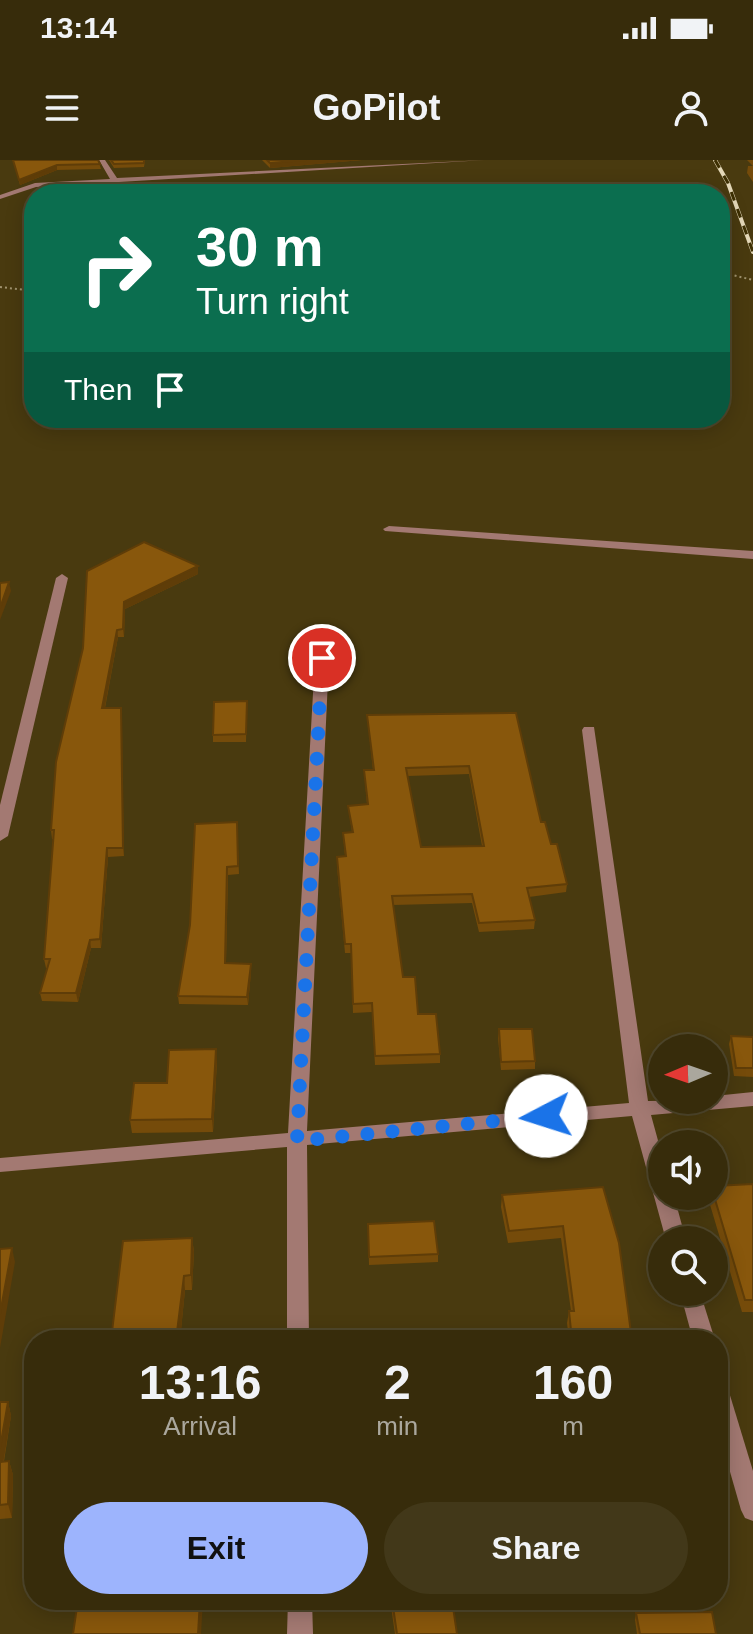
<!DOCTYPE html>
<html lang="en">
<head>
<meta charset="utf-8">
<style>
	body { margin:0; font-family:Arial,sans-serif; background:#423819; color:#f1f3f6; height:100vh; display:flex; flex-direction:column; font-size:30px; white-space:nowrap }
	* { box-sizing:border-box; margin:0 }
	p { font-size:26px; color:#aaa79d }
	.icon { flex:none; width:44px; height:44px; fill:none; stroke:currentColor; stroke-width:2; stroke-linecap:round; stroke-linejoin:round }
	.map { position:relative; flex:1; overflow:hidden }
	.details { position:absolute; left:24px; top:1170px; width:704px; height:280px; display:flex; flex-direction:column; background:#372c0b; border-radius:32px; box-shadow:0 4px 20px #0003,0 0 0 2px #51482c }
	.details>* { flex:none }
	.banner { position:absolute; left:24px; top:24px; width:706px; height:244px; border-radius:32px; box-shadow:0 4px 20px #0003,0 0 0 2px #51482c; background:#0b6e4f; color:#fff; overflow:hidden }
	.needle { width:52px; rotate:268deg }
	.buttons { position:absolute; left:648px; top:874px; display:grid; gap:16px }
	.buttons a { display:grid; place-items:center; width:80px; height:80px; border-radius:50%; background:#372c0b; box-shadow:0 4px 20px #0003,0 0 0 2px #51482c; font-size:40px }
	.pin { position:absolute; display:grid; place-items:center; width:68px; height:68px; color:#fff; margin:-34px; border:4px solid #fff; border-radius:50%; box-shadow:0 2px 8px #0007 }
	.me { position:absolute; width:88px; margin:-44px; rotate:265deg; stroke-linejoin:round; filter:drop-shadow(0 0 6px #0008) }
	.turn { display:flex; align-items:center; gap:28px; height:168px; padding:0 40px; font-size:36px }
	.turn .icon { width:104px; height:104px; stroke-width:2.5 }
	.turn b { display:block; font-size:56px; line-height:68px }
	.then { display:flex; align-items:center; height:76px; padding:0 40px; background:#0003; gap:16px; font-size:30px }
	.eta { display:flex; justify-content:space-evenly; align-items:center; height:136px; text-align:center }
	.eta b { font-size:48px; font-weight:700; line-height:56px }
	.primary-button { display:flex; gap:16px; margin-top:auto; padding:16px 40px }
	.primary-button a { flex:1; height:92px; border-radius:48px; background:#9db4fd; color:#111; font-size:32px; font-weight:700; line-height:92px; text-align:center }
	.primary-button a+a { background:#423819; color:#f1f3f6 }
	.status { display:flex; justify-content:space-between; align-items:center; height:56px; padding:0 40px; background:#372c0b; direction:ltr }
	.status svg { height:22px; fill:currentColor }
	header { display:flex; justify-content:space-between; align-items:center; height:104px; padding:0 40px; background:#372c0b; font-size:36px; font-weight:700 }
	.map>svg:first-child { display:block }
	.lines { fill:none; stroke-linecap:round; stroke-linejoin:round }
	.path { stroke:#a0936e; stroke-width:2; stroke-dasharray:2 3; stroke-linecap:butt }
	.street { fill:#a37972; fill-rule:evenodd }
	.rail-casing { stroke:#e4d8b8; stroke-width:4 }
	.rail { stroke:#3e3003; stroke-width:3; stroke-dasharray:9; stroke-linecap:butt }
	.wall { fill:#754b0a; fill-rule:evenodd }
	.shaded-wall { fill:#5f3d08 }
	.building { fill:#88570c; stroke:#5f3d08; stroke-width:2; fill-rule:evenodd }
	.route { stroke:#1a73e8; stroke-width:14; stroke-dasharray:0 25.2 }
</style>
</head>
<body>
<div class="status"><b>13:14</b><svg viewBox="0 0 49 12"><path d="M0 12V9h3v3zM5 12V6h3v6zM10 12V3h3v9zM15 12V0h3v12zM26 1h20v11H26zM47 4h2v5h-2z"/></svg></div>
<header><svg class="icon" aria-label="menu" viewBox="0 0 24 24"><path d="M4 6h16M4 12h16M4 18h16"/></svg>GoPilot<svg class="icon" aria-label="person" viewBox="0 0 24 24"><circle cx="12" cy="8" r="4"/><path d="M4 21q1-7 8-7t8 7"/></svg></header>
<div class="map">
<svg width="753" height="1474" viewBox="0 0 753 1474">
	<rect width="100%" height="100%" fill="#493a0f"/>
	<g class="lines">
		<g class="path">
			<path d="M720,112L753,120"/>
			<path d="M0,127L34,131"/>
		</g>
		<g class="street">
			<path d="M99,0H105L117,18L485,0L36,27L0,39V35L35,23L110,19Z"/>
			<path d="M389,366L753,391V399L385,371L383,369Z"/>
			<path d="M62,414L68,418L8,676L0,681V645L56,418Z"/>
			<path d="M322,494L329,498L307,971L629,943L582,570L584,567H594L648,941L714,940V936L753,932V946L651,955L662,995V1036H674L686,1080H666L632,956L307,985L309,1180H287V987L0,1012V998L288,973L315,498Z"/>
			<path d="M680,1132H700L715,1180H693Z"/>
			<path d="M718,1222L726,1225L729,1232L753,1311V1361L745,1358L741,1350L718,1270Z"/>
			<path d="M288,1440H312L313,1474H287Z"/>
		</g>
		<defs>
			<path id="rail" d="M715,0L728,23L753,92"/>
		</defs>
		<use href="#rail" class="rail-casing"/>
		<use href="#rail" class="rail"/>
	</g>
	<g class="wall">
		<path d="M13,0H98L101,9L57,10L20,25Z"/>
		<path d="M109,0H145L144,7L114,8Z"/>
		<path d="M262,0H362L270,8Z"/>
		<path d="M747,0H753V22L747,13L748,6H753Z"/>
		<path d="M87,411L198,414L125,449L124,477H118L105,548H121L124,696L108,697L101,788H91L78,842L42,841L40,833L47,808H46L44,799L54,679H52L51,670L83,488Z"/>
		<path d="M247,541L246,582H213V575Z"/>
		<path d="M516,553L541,662L567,724L566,732L529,737L535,760L534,769L479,772L472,743L393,745L403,817L418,854L440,894V903L375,905L372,852L353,853L351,793H345L337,706L345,696L343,673L352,672L348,646L367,644L364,610H373L367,555ZM469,614L482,686L421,687L408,616Z"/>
		<path d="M237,662L239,714L228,715L226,803L251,812L248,845L179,844L178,836Z"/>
		<path d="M499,869L535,901V909L501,910L498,878Z"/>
		<path d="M731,876L753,877V917L734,916L729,884Z"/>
		<path d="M217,901L213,972L132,973L130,960L167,923Z"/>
		<path d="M753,1024V1152H742L708,1038L709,1036H714Z"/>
		<path d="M603,1027L632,1180H569L567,1163L569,1151H571L561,1078L508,1083L501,1047L502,1035Z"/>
		<path d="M368,1064L438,1094V1102L369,1105Z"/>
		<path d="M192,1078L194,1092L192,1130H185L180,1180H111Z"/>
		<path d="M0,1242H8L11,1256L4,1301H9L13,1315L12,1358L0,1359Z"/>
		<path d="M390,1440H452L457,1474H395Z"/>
		<path d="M636,1453L716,1474H637L635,1460Z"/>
	</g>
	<g class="shaded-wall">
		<path d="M306,0H362L270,8V3Z"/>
		<path d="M57,5V10L20,25L19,20Z"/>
		<path d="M198,406V414L125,449L124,477L123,469L124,442Z"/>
		<path d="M9,422L11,431L0,460V448Z"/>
		<path d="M117,470L118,477L103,557L102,548Z"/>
		<path d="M121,548L122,556L124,696L123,688Z"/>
		<path d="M107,688L108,697L101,788L100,779Z"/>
		<path d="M90,780L91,788L78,842L76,833Z"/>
		<path d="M251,804V812L248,845L247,837Z"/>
		<path d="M216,889L217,901L213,972L212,959Z"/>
		<path d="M192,1078L194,1092L192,1130L191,1115Z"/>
		<path d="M12,1088L15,1102L0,1188V1154Z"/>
		<path d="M184,1116L185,1130L180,1180H176Z"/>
		<path d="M8,1242L11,1256L1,1316L0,1311V1288Z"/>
		<path d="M9,1301L13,1315L12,1358L8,1344Z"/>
		<path d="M200,1440H203L201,1474H198Z"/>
	</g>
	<g class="building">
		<path d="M13,0H98L100,4L57,5L19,20Z"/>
		<path d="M111,0H144V3L114,4Z"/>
		<path d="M267,0H306L270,3Z"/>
		<path d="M144,382L198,406L124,442L123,469L117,470L102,548H121L123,688H107L100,779L90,780L76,833H40L50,799H44L54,670H51L56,602L83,488L87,411Z"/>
		<path d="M9,422L0,448V423Z"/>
		<path d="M247,541L246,574L213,575L214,542Z"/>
		<path d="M516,553L541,662H545L551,684H557L567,724L527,728L535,760L479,763L472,734L392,736L403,817H415L418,854H436L440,894L375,896L372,843L353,844L351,784H345L337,697L346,696L343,673L353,672L348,646L368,644L364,610H374L367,555ZM469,606L484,686L421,687L406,608Z"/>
		<path d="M237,662L238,706L227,707L225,803L251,804L247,837L178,836L190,765L195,664Z"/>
		<path d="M499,869H532L535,901L501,902Z"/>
		<path d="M731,876L753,877V908H736Z"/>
		<path d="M216,889L212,959L130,960L134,923H167L169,890Z"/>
		<path d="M753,1024V1140H745L714,1036V1026Z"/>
		<path d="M603,1027L619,1083L632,1180H572L569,1151H574L563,1066L509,1071L502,1035Z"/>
		<path d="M434,1061L438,1094L369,1097L368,1064Z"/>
		<path d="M192,1078L191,1115L184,1116L176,1180H111L123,1081Z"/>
		<path d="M12,1088L0,1154V1089Z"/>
		<path d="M0,1242H8L0,1288Z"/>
		<path d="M9,1301L8,1344L0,1345V1302Z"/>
		<path d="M78,1440H200L198,1474H73Z"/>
		<path d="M392,1440H452L457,1474H397Z"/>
		<path d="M712,1452L716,1474H640L636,1453Z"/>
	</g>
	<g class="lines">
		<path class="route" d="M322,498L297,981L546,956"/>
	</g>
</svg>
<div class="buttons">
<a><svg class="needle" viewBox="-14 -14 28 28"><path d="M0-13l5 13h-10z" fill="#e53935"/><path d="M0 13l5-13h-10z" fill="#aaa79d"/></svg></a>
<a><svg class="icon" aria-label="sound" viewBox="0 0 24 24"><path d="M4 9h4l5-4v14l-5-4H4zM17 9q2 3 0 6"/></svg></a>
<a><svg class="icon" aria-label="search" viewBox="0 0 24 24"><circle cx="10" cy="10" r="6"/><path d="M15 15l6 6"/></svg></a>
</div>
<div class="pin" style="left:322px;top:498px;background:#d93025"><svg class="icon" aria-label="arrive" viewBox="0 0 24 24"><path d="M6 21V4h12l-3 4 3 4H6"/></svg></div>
<svg class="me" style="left:546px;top:956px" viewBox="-20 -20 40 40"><circle r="19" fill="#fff"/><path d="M0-13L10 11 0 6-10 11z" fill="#1a73e8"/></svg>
<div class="banner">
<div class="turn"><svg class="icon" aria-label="right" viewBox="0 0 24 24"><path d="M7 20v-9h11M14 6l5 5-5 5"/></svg><div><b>30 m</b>Turn right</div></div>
<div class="then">Then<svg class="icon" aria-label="arrive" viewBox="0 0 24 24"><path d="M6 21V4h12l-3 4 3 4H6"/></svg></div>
</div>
<section class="details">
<div class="eta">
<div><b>13:16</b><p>Arrival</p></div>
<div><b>2</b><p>min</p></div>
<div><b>160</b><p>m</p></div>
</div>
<div class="primary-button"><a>Exit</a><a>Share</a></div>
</section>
</div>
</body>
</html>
